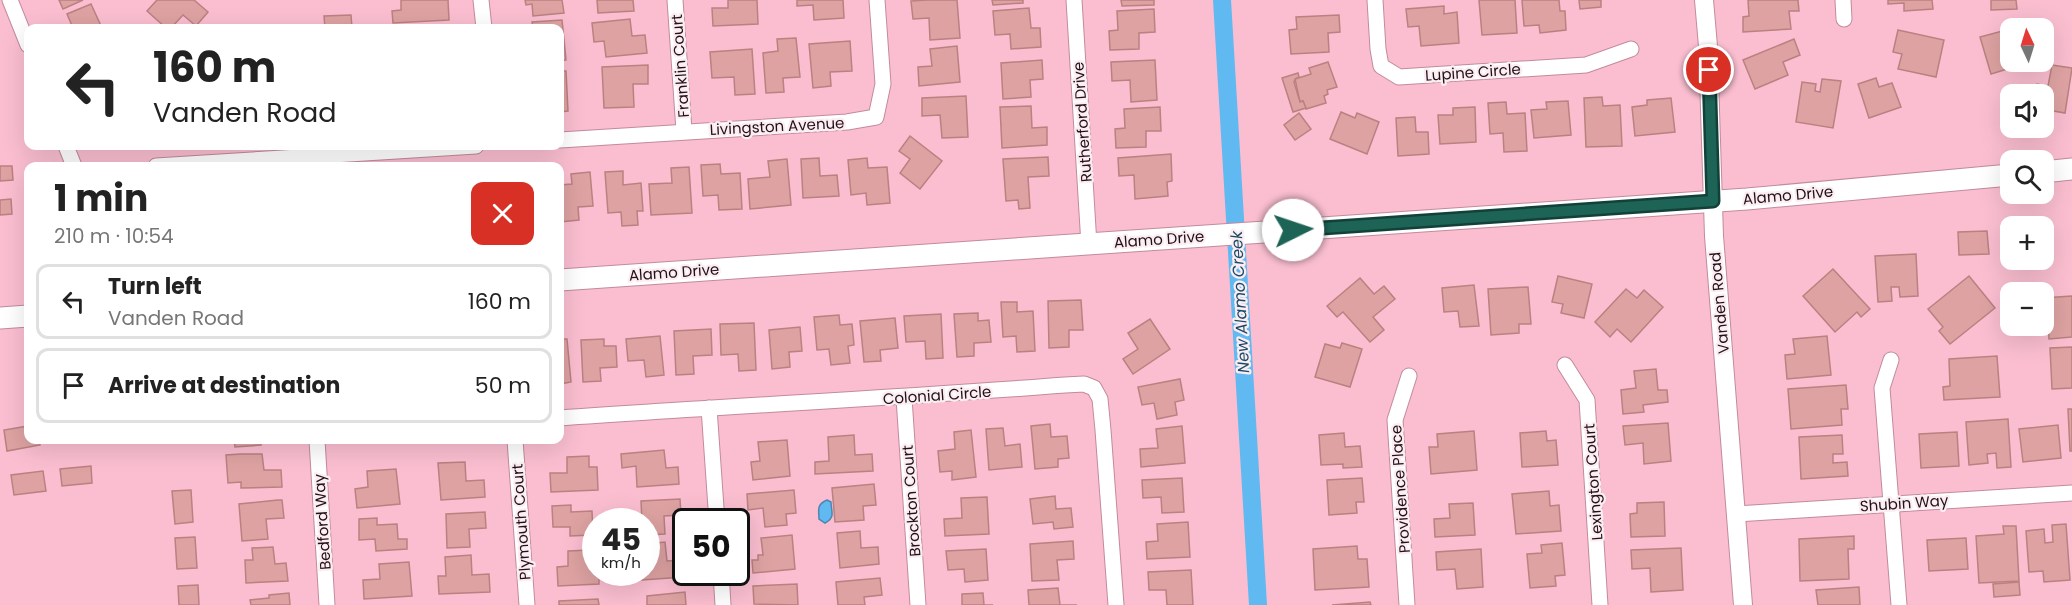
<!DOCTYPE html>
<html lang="en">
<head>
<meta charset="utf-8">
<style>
	body { margin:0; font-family:Poppins,sans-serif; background:#f6f6f6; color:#222; height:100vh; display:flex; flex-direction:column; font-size:22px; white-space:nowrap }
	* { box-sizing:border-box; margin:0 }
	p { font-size:20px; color:#767676 }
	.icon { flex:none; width:33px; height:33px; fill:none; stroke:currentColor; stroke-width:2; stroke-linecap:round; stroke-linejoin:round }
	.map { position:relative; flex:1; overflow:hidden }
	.side { position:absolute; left:24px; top:162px; width:540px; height:282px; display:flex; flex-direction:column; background:#fff; border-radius:12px; box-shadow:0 6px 24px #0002 }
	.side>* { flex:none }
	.top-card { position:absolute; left:24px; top:24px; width:540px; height:126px; border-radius:12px; box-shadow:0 6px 24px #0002; background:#fff; color:#222; overflow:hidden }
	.needle { width:39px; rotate:356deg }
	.tools { position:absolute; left:2000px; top:18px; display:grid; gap:12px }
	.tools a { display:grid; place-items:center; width:54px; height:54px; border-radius:12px; background:#fff; box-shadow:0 6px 24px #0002; font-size:30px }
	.speed { position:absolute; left:582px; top:508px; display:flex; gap:12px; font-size:30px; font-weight:700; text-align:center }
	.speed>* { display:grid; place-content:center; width:78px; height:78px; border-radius:50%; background:#fff; box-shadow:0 6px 24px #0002; line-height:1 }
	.speed small { font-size:15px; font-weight:400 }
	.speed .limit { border:3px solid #111; border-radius:9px; background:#fff; color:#111 }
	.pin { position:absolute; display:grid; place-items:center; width:51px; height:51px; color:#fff; margin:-26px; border:3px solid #fff; border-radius:50%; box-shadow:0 2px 6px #0007 }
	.me { position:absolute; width:66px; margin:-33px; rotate:86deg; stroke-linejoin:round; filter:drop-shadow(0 0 4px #0008) }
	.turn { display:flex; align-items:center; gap:21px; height:126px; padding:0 30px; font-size:27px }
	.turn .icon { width:78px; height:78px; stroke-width:2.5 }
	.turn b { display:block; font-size:42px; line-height:51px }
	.round { display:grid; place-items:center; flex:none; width:63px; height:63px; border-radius:12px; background:#f6f6f6 }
	.head { display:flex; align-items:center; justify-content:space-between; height:102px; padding:0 30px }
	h1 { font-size:36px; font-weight:700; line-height:45px }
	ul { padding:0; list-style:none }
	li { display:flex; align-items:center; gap:18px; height:75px; margin:0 12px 9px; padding:0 18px; border:3px solid #e0e0e0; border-radius:12px }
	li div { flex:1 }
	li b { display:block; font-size:22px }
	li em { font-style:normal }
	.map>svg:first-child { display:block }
	.water { fill:#60b9f1; stroke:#4e86b0; stroke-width:1.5 }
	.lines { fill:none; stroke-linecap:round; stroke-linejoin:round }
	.canal { stroke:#60b9f1; stroke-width:18 }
	.building { fill:#dea2a2; stroke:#ba8181; stroke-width:1.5 }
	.minor-casing { stroke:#c28b9c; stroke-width:17 }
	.tertiary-casing { stroke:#c28b9c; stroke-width:20 }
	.secondary-casing { stroke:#c28b9c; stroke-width:23 }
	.minor { stroke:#fff; stroke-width:15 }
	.tertiary { stroke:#fff; stroke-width:18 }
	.secondary { stroke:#fff; stroke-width:21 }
	.route-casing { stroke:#134139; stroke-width:15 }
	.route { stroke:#1d6457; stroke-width:10 }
	.labels { text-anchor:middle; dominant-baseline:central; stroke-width:4.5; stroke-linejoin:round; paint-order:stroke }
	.street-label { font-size:15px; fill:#241017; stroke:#fbeef2 }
	.water-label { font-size:16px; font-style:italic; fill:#1a4a67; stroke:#fbeef2 }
</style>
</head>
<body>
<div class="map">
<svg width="2072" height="605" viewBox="0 0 2072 605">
	<rect width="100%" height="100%" fill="#fabed0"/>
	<path class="water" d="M827,500L831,502C831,512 836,517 825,523L819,519C819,510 816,505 827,500Z"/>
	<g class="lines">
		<path class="canal" d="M1222,0L1258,605"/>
	</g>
	<g class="building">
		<path d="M59,0H83L63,9Z"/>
		<path d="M157,0H194L208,12L196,26L183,15L171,28H166L147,11Z"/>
		<path d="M401,0H448L449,20L393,23L392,11L401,10Z"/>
		<path d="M525,0H562L564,13L533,16L532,4L526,5Z"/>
		<path d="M597,0H633L634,11L598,13Z"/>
		<path d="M728,0H757L758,24L713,26L712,8H728Z"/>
		<path d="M797,0H843L844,18L814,20L813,5L797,6Z"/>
		<path d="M927,0H957L960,38L930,40L929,18L913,19L911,1Z"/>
		<path d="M992,0H1023V3L993,5Z"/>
		<path d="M1121,0H1154V5L1122,6Z"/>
		<path d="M1479,0H1515L1517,33L1482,35Z"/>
		<path d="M1522,0H1559L1560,11H1565L1566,30L1540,33L1539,25L1524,26Z"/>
		<path d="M1579,0H1601V7L1580,9Z"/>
		<path d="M1748,0H1798L1799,11H1789L1791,29L1743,32V17L1749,16Z"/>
		<path d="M1888,0H1932L1933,9L1904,11V3L1888,4Z"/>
		<path d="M1991,0H2016L2017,9L1991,10Z"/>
		<path d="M91,4L102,28H73L67,14Z"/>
		<path d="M1444,6V14L1457,12L1459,43L1421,46L1419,26L1408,27L1406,9Z"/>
		<path d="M1029,8L1031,28H1040L1041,47L1011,49L1010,34L995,35L993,11Z"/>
		<path d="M1154,9L1155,32L1139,33V49L1110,50L1109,31L1118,30L1117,11Z"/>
		<path d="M351,15L352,28H325L324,16Z"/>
		<path d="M1339,15L1340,32L1328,33L1329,52L1291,54L1289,30L1297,29L1296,17Z"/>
		<path d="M630,19L632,36L645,35L647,53L606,57L604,41L594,42L592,23Z"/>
		<path d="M562,20L566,60L560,61V28H533L532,22Z"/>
		<path d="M2010,29V62H2030L1991,74L1980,37Z"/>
		<path d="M1898,30L1944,40L1936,77L1898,69L1902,54L1893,52Z"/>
		<path d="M796,38L800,77L783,78L784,92L766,93L763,53L778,51L777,39Z"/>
		<path d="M1794,39L1800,55L1783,62L1788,75L1755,89L1743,60Z"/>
		<path d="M850,41L852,71L830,72L831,86L813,88L809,44Z"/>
		<path d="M957,46L960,82L919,86L918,67L932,66L930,49Z"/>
		<path d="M752,49L755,94L735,95L734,77L712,78L710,52Z"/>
		<path d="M1042,60L1043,79L1030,80L1031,97L1003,99L1001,63Z"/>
		<path d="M1155,60L1157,100L1131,102L1130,80L1112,81L1111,62Z"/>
		<path d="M1328,62L1337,87L1327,90L1328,94L1324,96L1326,103L1306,109L1303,101L1300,102L1295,79L1311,74L1309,68Z"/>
		<path d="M648,65V84H633L634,107L604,108L602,67Z"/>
		<path d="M2052,65L2072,68L2065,113L2043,109V94H2035L2037,84L2048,86Z"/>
		<path d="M560,71H566L568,111L560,112Z"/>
		<path d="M1298,73L1299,77L1295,79L1294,82L1300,102L1303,101L1306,108L1293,112L1282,78Z"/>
		<path d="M1876,78L1879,87L1892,83L1901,107L1869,118L1858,84Z"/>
		<path d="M1822,79L1841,81L1833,128L1796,122L1802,82L1816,84L1815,91L1820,92Z"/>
		<path d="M966,96L968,137L942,138L940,115L922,116V98Z"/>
		<path d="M1602,97L1603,106L1620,105L1622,146L1586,147L1584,98Z"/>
		<path d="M1671,98L1675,132L1635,136L1632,107L1647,105V100Z"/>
		<path d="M1568,101L1571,135L1534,138L1531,110L1547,109L1546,102Z"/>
		<path d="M1506,102L1507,114L1525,113L1527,151L1504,152L1503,133L1490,134L1488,103Z"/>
		<path d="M1031,106L1032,128L1047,127V145L1002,148L1000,107Z"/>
		<path d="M1160,107L1161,131H1146V147L1116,148L1115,129L1125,128L1124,109Z"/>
		<path d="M1475,107L1476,142L1440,144L1438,115H1453V108Z"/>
		<path d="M1341,112L1355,118L1357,113L1379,122L1367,154L1330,139Z"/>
		<path d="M1299,113L1311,129L1295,140L1284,125Z"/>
		<path d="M1415,117L1416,132H1428L1429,154L1398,156L1396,118Z"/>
		<path d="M910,136L942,161L920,189L900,173L910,159L899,151Z"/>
		<path d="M1171,154L1172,181L1167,182L1168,196L1135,199L1134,175L1119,176L1118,158Z"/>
		<path d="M1048,157L1049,176L1028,177L1030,208L1019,209L1018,200L1006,201L1003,159Z"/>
		<path d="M819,158L820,176L837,175L839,196L803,198L801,159Z"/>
		<path d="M867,158L868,168L887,167L890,203L867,205L866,193L851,195L848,160Z"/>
		<path d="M787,159L791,205L750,209L748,179L770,177L768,161Z"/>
		<path d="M720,164L721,174L740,173L742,209L719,210L718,195L703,196L701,165Z"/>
		<path d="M0,166H12L13,180L0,181Z"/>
		<path d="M689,167L692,213L651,215L649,184L672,183L671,168Z"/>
		<path d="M623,171V185L641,183L643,211H637L638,225L622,226L621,212L608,213L605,172Z"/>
		<path d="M590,172L593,206L578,207L579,220L560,222V185L572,184L571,174Z"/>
		<path d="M11,199L12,214L0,215V200Z"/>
		<path d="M1987,231L1989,254L1959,255L1958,232Z"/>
		<path d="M1916,254L1918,296L1900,297L1899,287H1891L1892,301L1878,302L1875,256Z"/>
		<path d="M1833,269L1870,309L1861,317L1857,312L1835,332L1803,296Z"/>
		<path d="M1558,276L1592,284L1584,318L1561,313L1563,304L1552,302Z"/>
		<path d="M1969,276L1995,308L1950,344L1939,331L1943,327L1928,309Z"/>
		<path d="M1360,278L1374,294L1384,286L1395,299L1373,317L1384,330L1370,342L1343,312L1337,317L1327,306Z"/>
		<path d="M1474,285L1479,326L1460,327L1458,311L1444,312L1442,288Z"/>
		<path d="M1528,287L1531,324H1519V333L1491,335L1488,289Z"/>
		<path d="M1626,289L1637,298L1644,290L1663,307L1631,342L1617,329L1610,337L1595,322Z"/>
		<path d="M2072,296V337L2049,339L2048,322L2043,323V298Z"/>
		<path d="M1081,300L1083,330H1069V347L1049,348L1048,301Z"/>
		<path d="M1001,302H1017V312L1033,311L1035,351L1017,352L1016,336L1003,337Z"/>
		<path d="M978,313V321L989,320L991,342L974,343V356L957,357L954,314Z"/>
		<path d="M941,314L943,358L926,359L925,341L906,342L904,316Z"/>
		<path d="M839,315L840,325L852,324L854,345L848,346L850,363L831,365L829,349L817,350L814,317Z"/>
		<path d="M895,318L898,348L880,350L881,361L864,362L860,321Z"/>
		<path d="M1150,319L1170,349L1133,374L1123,359L1138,349L1128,333Z"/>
		<path d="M754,323L756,370L739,371L738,354L721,355L720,324Z"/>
		<path d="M800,327L802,351L789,352L790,367L772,369L769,330Z"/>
		<path d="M711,329L712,355L693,356L694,374L676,375L674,331Z"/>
		<path d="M660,336L664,375L646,377L644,360L628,361L626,339Z"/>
		<path d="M1827,336L1831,375L1787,379L1785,355L1795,354L1793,339Z"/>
		<path d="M560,339H567L571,382L560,384Z"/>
		<path d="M604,339V346H616L617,367L600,368L601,381L583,382L581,340Z"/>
		<path d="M1342,343L1362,349L1350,387L1315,377L1325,344L1340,348Z"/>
		<path d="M2072,347V388L2052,389L2050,348Z"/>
		<path d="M1997,356L2000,397L1944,400L1943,387L1950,386L1949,359Z"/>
		<path d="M1656,369L1658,390H1667L1668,402L1643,405L1644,412L1623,414L1621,390L1636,388L1634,371Z"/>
		<path d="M1180,379L1184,400L1175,402L1177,415L1157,419L1154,403L1142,405L1138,387Z"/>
		<path d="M1846,385L1848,409H1841L1842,425L1791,429L1788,389Z"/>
		<path d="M2068,409H2072V451H2070Z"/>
		<path d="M2008,419L2011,467L1997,468L1996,453L1987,454L1988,463L1969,465L1966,422Z"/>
		<path d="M1668,423L1671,461L1644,464L1643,443L1625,445L1623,426Z"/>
		<path d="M1050,424L1051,437L1067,436L1069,458L1058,459V467L1035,469L1031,426Z"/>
		<path d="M2058,425L2061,458L2023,462L2019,429Z"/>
		<path d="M28,426V440H39L40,445L7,451L4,430Z"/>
		<path d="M1182,426L1185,463L1141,467L1140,449L1158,448L1156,429Z"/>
		<path d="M1003,428L1005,446L1020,444L1022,467L989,470L986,429Z"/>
		<path d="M971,430L976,477L952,480V471L940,472L938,451L955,449L954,432Z"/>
		<path d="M1474,431L1477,470L1431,474L1429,447H1438L1437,434Z"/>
		<path d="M1546,431L1547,441L1556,440L1558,465L1522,467L1520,433Z"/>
		<path d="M1957,432L1959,466L1921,468L1919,434Z"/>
		<path d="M1344,433L1345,447L1360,446L1362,467L1343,468V464L1321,465L1319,435Z"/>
		<path d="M854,435L855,455L872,454L873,471L815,474V462L829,461L828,437Z"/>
		<path d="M1842,435L1843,454H1833V463L1847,462L1848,476L1801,479L1799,437Z"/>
		<path d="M61,440H96V441L61,443Z"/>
		<path d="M234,440H261V445L235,447Z"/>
		<path d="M787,440L790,476L753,480L751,462L760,461L758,442Z"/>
		<path d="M664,450L666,468L678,467L679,484L637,487L636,466L622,468L621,454Z"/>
		<path d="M241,454H262L264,470H281L282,487L241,488V482L228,483L226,455Z"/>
		<path d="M589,456V467H597L598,490L551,492L550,473H567V457Z"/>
		<path d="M465,462L466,481L484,480L485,497L441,500L438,463Z"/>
		<path d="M91,466L92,483L62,486L60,469Z"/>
		<path d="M396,469L400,504L357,508L355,489L368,487L367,471Z"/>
		<path d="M43,471L46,491L14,495L11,475Z"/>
		<path d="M1182,478L1184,512L1162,513L1161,497L1143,498L1142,480Z"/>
		<path d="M1362,478L1364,502H1356L1357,513L1329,515L1327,480Z"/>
		<path d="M874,484L876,505L863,506L864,520L835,522L832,488Z"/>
		<path d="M191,490L193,522L175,524L172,491Z"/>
		<path d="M794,490L796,513L786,514L787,525L765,527L763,508L748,510L747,494Z"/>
		<path d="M1549,491L1550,506L1559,505L1561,531L1516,534L1512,494Z"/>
		<path d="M1055,496L1056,509L1071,508L1073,527L1054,529L1053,522L1033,524L1030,499Z"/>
		<path d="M987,497L989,534L945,536L944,519L962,518L961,498Z"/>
		<path d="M680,499L681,515L664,516L665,534L646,535V522H642L641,501Z"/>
		<path d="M278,500H282L284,518L266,519L268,539L242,541L239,504Z"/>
		<path d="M1664,502L1665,536L1631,537L1630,514L1637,513V503Z"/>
		<path d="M1473,503L1475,535L1435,537L1434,519L1450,518L1449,504Z"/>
		<path d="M571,505V512L592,511L593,535L570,536V527H553L552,506Z"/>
		<path d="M485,512L486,528L469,529L470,547L447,548L446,514Z"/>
		<path d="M377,518V525L397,524L398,539H407V549L376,551L375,539L359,540V519Z"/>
		<path d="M1188,522L1190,557L1147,559L1146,542L1158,541L1157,524Z"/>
		<path d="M2066,524L2070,580L2044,582L2043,571L2029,572L2026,531L2044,529L2045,543L2053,542L2052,525Z"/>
		<path d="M2003,526H2016L2019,581L1979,583L1976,536L2004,534Z"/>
		<path d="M860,531L861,548L878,547L879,564L840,568L837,533Z"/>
		<path d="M792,535L795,569L753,573L752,560H758V555H763L761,538Z"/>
		<path d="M1854,536V549H1848L1849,579L1800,581L1799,539Z"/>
		<path d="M195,537L197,568L177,569L175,538Z"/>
		<path d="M1966,538L1968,569L1929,571L1927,540Z"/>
		<path d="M1073,541L1074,559L1057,560L1059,580L1032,581L1030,544Z"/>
		<path d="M665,542L667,561L682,560L684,577L642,580V573H646V544Z"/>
		<path d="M1562,543L1565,575L1555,576L1556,586L1530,588L1527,554L1542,553L1541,545Z"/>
		<path d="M1357,546L1358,559H1367L1369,587L1315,590L1313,549Z"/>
		<path d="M273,547L275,564L286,563L288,581L246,583L245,560H253L252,548Z"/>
		<path d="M1681,548L1683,590L1651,592L1650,568L1632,569L1631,550Z"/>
		<path d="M986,549L988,580L965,582L964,569L948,570L946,551Z"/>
		<path d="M1481,549L1483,587L1457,589L1455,569L1437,570L1436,552Z"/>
		<path d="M590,550V560H596V573H599V584L558,586L557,567L568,566V551Z"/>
		<path d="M471,555L472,575L489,574L490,592L439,594L438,576H446L445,557Z"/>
		<path d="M409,562L412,596L364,599L363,580L380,579L379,564Z"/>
		<path d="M1191,570L1193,605H1167L1166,590H1149L1148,572Z"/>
		<path d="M880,578L882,595L864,597L865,605H838L836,582Z"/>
		<path d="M2019,582L2020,595L1994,597L1993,584Z"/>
		<path d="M797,584L798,605L754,604L753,586Z"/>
		<path d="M198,585L199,605H179L178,586Z"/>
		<path d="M1859,587L1860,605H1818L1816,590Z"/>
		<path d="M1058,588L1060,605H1077H1029L1028,590Z"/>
		<path d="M685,592L686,605H647V596Z"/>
		<path d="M289,593L290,605H251L250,600L269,598V595Z"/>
		<path d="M983,593L984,605H993H962V594Z"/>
		<path d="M598,599L599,605H559V601Z"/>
		<path d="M1370,602L1371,605H1332Z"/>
	</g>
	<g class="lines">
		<defs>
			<g id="minor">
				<path d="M10,0L28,45"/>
				<path d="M481,0L484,28"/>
				<path d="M675,0L684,131"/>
				<path d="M1074,0L1089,245"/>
				<path d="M1375,0L1378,49L1381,66L1399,77L1586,65L1631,49"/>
				<path d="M1843,0L1844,19"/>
				<path d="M560,140L847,122L876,117L883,84L877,0"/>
				<path d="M66,146L74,166"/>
				<path d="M156,166L476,146"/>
				<path d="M1891,360L1882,388L1899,605"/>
				<path d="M1565,365L1587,400L1600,605"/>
				<path d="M904,398L918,605"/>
				<path d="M709,408L717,522"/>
				<path d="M560,418C728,406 897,398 1065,385L1084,384L1094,388L1100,399L1103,430L1116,605"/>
				<path d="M317,440L327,605"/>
				<path d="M515,440L527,605"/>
				<path d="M1736,514L2072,493"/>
				<path d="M721,573L723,605"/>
				<path d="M1407,605L1395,420L1409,376"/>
			</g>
			<path id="tertiary" d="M1704,0L1708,46L1714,236L1743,605"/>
			<g id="secondary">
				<path d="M2043,172L2072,169"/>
				<path d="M560,280L1747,199L2010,175"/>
				<path d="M0,318L28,316"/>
			</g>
		</defs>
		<use href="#minor" class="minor-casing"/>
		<use href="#tertiary" class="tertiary-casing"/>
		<use href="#secondary" class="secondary-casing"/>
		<use href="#minor" class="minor"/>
		<use href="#tertiary" class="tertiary"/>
		<use href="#secondary" class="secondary"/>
	</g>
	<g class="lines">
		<defs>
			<path id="route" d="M1293,230L1713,201L1709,70"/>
		</defs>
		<use href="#route" class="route-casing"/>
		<use href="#route" class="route"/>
	</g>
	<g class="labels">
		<g class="street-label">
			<text transform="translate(680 66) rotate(-94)">Franklin Court</text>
			<text transform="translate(1473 72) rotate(-4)">Lupine Circle</text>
			<text transform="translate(1082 122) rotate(-94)">Rutherford Drive</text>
			<text transform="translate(777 126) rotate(-3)">Livingston Avenue</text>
			<text transform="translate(1788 195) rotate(-5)">Alamo Drive</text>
			<text transform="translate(1159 239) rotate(-4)">Alamo Drive</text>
			<text transform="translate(674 272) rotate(-4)">Alamo Drive</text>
			<text transform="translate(1719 303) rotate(-95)">Vanden Road</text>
			<text transform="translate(937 395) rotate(-4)">Colonial Circle</text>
			<text transform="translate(1593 482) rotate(-94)">Lexington Court</text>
			<text transform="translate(1400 489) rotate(-94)">Providence Place</text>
			<text transform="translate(911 501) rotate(-94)">Brockton Court</text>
			<text transform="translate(1904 503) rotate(-4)">Shubin Way</text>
			<text transform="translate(322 522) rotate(-94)">Bedford Way</text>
			<text transform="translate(521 522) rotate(-94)">Plymouth Court</text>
		</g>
		<g class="water-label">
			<text transform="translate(1240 302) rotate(-93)">New Alamo Creek</text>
		</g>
	</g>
</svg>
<div class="tools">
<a><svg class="needle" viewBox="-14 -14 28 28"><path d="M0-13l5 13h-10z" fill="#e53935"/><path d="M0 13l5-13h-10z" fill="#767676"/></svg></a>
<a><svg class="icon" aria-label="sound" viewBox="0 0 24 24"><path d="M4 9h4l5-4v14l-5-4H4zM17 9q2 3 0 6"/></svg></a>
<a><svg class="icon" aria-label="search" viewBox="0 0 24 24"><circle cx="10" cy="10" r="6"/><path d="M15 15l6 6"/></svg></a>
<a>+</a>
<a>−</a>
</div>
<div class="speed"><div>45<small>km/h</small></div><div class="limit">50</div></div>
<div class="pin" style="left:1709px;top:70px;background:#d93025"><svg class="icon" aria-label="arrive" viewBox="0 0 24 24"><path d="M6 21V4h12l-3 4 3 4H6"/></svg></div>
<svg class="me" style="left:1293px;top:230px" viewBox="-20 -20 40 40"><circle r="19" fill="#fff"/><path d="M0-13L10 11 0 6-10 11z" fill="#1d6457"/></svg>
<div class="top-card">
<div class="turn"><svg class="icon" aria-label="left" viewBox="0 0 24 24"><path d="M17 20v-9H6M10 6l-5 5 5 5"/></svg><div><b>160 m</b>Vanden Road</div></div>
</div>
<section class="side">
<div class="head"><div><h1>1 min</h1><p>210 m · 10:54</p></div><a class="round" style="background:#d93025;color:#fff"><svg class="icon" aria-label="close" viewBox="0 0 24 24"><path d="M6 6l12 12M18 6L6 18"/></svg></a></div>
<ul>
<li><svg class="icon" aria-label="left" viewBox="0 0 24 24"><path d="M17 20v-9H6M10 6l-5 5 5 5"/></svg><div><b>Turn left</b><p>Vanden Road</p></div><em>160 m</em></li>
<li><svg class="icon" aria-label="arrive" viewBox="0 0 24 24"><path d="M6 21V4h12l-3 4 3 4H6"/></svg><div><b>Arrive at destination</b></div><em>50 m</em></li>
</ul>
</section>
</div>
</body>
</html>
